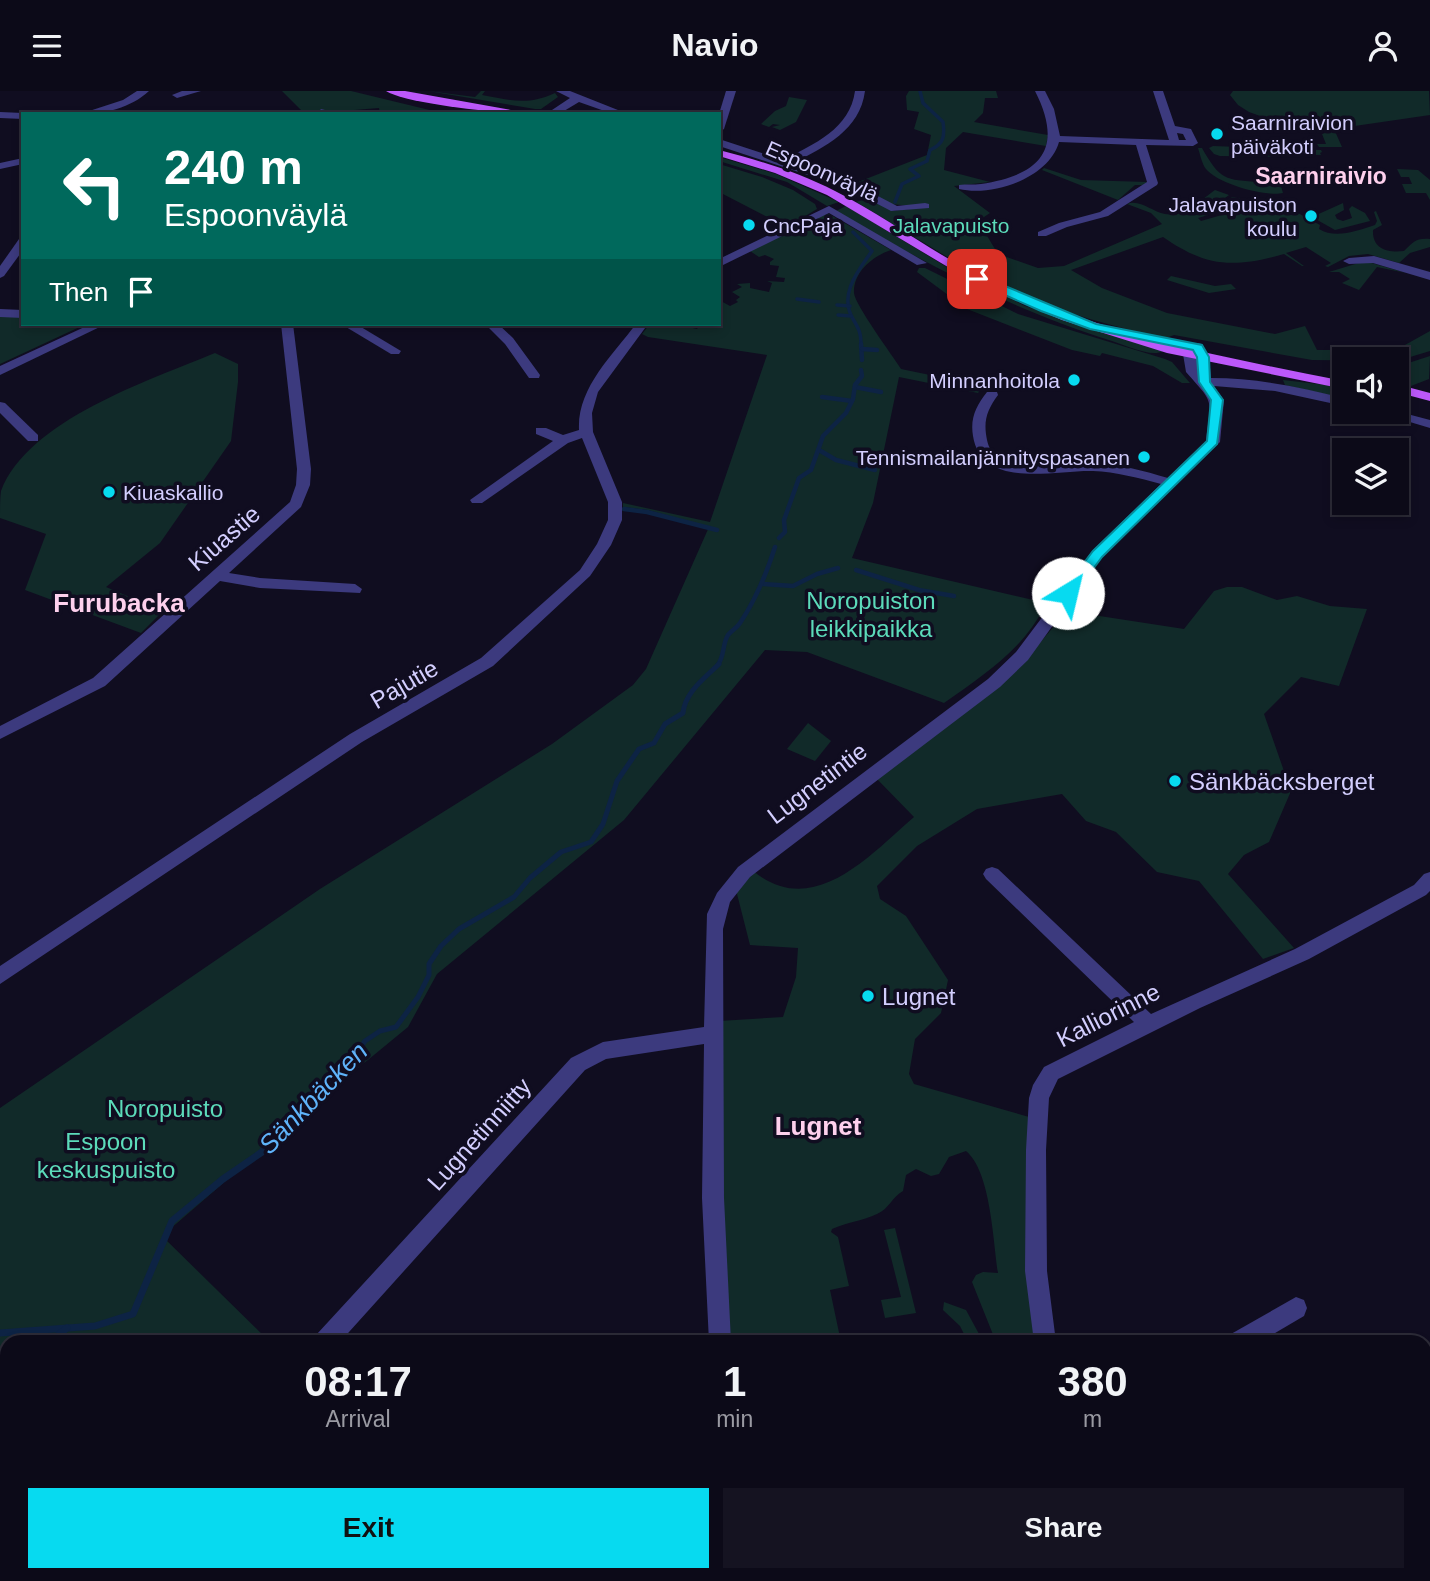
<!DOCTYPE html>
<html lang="en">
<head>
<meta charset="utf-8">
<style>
	body { margin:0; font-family:Arial,sans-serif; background:#151321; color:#f1f3f6; height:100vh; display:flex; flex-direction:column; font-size:26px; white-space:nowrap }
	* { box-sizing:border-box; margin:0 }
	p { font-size:23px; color:#9a9aa2 }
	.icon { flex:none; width:38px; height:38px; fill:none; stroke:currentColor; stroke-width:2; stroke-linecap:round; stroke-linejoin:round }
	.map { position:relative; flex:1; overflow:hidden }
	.details { position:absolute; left:0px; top:1244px; width:1432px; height:247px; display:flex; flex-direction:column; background:#0c0a18; border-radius:21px 21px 0 0; box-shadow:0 4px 10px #0003,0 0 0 2px #2c2b37 }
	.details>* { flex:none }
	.hud { position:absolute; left:21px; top:21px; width:700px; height:214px; border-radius:0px; box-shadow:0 4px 10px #0003,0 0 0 2px #2c2b37; background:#00695c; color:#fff; overflow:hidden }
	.buttons { position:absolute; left:1332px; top:256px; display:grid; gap:14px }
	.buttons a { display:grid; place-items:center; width:77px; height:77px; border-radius:0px; background:#0c0a18; box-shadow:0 4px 10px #0003,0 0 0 2px #2c2b37; font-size:35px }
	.pin { position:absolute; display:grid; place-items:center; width:60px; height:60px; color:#fff; margin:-30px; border-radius:14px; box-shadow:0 4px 10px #0006 }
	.me { position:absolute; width:77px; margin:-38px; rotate:36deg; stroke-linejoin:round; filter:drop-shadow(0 0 5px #0008) }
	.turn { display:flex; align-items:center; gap:24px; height:147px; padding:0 28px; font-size:32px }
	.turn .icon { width:91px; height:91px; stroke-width:2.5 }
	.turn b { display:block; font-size:49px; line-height:60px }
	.then { display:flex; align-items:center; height:66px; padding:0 28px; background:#0003; gap:14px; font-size:26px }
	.eta { display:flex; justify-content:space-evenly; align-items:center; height:119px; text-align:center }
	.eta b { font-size:42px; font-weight:800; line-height:49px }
	.cta { display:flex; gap:14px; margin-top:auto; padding:14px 28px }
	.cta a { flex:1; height:80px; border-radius:0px; background:#07daf0; color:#111; font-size:28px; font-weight:800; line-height:80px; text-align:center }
	.cta a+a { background:#151321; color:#f1f3f6 }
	header { display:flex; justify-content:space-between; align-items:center; height:91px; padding:0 28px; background:#0c0a18; font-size:32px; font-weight:800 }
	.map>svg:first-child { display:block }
	.green { fill:#112a29 }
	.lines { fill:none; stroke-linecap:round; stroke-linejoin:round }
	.stream-far3 { stroke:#0d2344; stroke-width:3.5 }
	.stream-far2 { stroke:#0d2344; stroke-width:4.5 }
	.stream-far1 { stroke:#0d2344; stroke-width:5 }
	.stream { stroke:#0d2344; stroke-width:7 }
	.minor { fill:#3c3a7e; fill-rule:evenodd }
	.primary { fill:#bc58fa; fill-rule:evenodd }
	.route { fill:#07daf0; stroke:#058e9c; stroke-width:2 }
	.poi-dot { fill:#07daf0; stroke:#100d20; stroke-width:2.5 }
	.labels { text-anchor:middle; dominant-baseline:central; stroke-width:7; stroke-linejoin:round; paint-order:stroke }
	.far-poi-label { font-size:21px; fill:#d3cefe; stroke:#100d20; text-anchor:start }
	.far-street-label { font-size:21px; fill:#d3cefe; stroke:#100d20 }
	.far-park-label { font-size:21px; fill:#5cdbba; stroke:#100d20 }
	.far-quarter-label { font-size:23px; font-weight:bold; fill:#fed0ed; stroke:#100d20 }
	.street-label { font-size:24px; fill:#d3cefe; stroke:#100d20 }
	.park-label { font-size:24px; fill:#5cdbba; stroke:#100d20 }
	.poi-label { font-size:24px; fill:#d3cefe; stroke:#100d20; text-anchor:start }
	.neighbourhood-label { font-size:26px; font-weight:bold; fill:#fed0ed; stroke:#100d20 }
	.water-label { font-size:26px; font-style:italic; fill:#5fb3fa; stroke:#100d20 }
</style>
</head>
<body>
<header><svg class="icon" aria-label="menu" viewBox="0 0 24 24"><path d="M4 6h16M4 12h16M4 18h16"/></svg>Navio<svg class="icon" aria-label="person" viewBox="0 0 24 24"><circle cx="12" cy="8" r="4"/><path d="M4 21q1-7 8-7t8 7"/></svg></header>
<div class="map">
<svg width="1430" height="1490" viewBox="0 0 1430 1490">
	<rect width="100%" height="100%" fill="#100d20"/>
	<g class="green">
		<path d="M282,0H351L446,23H380L379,17L305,23Z"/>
		<path d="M428,0L475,6L481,0H485L482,4C511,9 527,15 555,2L558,6L541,18H535Z"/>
		<path d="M909,0H996L998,7H985L983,22L974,31L1048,44L1046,55L963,41L946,57L944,79L990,91L954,95L990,122L978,130L998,163L1038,177L1064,175L1162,133L1151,122L1127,113C1140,108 1152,121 1165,123C1183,126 1201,109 1215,99L1229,104L1225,107L1227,109L1232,106L1256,110L1198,127L1201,130L1274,109L1320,134L1319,138C1335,148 1357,140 1375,134L1377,130L1374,121L1376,120L1382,134L1373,139C1372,158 1388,162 1404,160C1414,151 1415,147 1430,148V156L1410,162L1399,172L1368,163L1349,165L1328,176L1325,175L1331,172L1306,156L1286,162L1304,175H1302L1284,163C1231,178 1205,175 1163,146L1071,179L1102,197L1167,222L1275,243L1305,235L1317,259H1396L1430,240V260L1397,270L1312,269L1174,244L1166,247C1107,235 1051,218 996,192C948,169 903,138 856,111L868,107L894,120L925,116L889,113L853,93L927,64L931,44L914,38L919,21L907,19L906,5Z"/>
		<path d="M1233,0H1429L1430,24L1334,38L1342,56H1319L1317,53H1326L1322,43L1325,42L1324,40L1307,37L1308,41L1304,38H1282L1293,37L1249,21L1238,14L1230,4Z"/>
		<path d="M789,6L807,9L796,31L780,39L772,36L780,34L773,33L769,36L761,33L775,20L786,15Z"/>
		<path d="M1213,55L1321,59L1322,61L1320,62L1321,64L1282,63L1283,66L1220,65L1214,63L1209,57Z"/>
		<path d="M1198,57H1202C1220,89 1225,89 1260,91L1262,86L1280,92L1283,102C1266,106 1218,93 1206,78C1202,73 1200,63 1198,57Z"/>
		<path d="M719,66L776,83L839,111L827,115L787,91L719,70Z"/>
		<path d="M719,73L762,86L793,99L815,113L817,118L787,136L719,101Z"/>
		<path d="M1044,77L1081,89L1147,91L1143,94H1135L1118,109L1042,79Z"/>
		<path d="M1397,78L1418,79L1430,89V109L1426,102H1406L1402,93H1412L1409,86H1401Z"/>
		<path d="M1343,112L1344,119L1335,124L1337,128L1343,130L1352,127L1349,118L1352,115L1365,122L1370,130L1335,139L1312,126Z"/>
		<path d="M846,115L950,178L1025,215L1163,260C1152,267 1125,254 1112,250C1009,217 929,175 836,120Z"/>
		<path d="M829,123L891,159C873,165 853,181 854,202C855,214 892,264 901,278L983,295L978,302L899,286L873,412L852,467L1046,512C1026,557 983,584 944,612L807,561L765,559L624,729L437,883L408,936L318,1010L162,1145L270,1251H7V1484H514L520,1490H0V1017L320,798L552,653L633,594L646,578L709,436L648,419L623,416V412L710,431L767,264L648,246L642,243L650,233H675L697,238L701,233H719V209L730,215L738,211L736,209L740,206L732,201L742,196L737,193L750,192V197L769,201L772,192L767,190L784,191L785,187L776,186L779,175L770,174V171L774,168L765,164L759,166L750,160L822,124Z"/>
		<path d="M1365,170L1406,182L1377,176L1359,199L1342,192L1350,188L1339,181H1329Z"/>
		<path d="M919,177H925L1018,223L1165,268L1172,271L1190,292H1182L1153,275L1102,262L1100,265L1072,259L967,218L917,181Z"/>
		<path d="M1171,185L1215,195L1231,193L1236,198L1209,202L1167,189Z"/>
		<path d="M0,224L23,225V233H86L0,273Z"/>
		<path d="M215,262L238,273V291L231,350L160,452L106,496L163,520L141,542L25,499L46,443L0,427C0,419 0,407 1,400C28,329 150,289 215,262Z"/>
		<path d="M1430,265L1429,288L1411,295L1397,293L1396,276Z"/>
		<path d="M1283,289L1344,296V305H1333L1285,294Z"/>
		<path d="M1227,496H1242L1277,509L1297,505L1330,515L1367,518L1339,595L1301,586L1264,623L1291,700L1269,751L1244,764L1228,783L1294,857L1263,868L1199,790L1157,781L1116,741L1086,730L1062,703L977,718L917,755L877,795L880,808L906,825L948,889L941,922L915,948L909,983L914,993L1029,1026L1028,1176L1040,1251H996L972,1191L976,1184L983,1181L998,1182C993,1150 991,1081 966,1060L949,1066L939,1083L931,1085L916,1078L906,1084L903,1100C892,1106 889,1118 877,1123C863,1130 847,1131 832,1138L831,1141L838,1146L849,1195L830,1199L841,1251H770L762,1245L752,1244L745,1251H727L719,930L783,926L796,886L798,857L750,854L736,799L752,779C812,830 869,765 914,726L877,688L1015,581L1067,520L1184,538L1214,500Z"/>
		<path d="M808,632L831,650L815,670L787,658Z"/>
		<path d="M895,1137L916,1222L885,1227L881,1209L901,1206L884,1139Z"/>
		<path d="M944,1211L966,1219L979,1243L980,1251H968L960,1235L943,1219Z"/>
		<path d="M843,1484H949L946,1490H847Z"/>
	</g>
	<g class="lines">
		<g class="stream-far3">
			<path d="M895,111L902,93L919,85L910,78L927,70L930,59C944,53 945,45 943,31L923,12L920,0"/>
			<path d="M853,141L872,160C859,179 838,203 853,228C859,238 861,242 861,254"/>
			<path d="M797,208L819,211"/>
			<path d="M837,214L850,215"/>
			<path d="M838,224L851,225"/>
		</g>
		<g class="stream-far2">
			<path d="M861,253L862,269"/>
			<path d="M862,258L877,259"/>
			<path d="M855,296L881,301"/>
			<path d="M822,306L852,310"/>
			<path d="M819,359L836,369L875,379"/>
			<path d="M624,418L647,421L717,439"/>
			<path d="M779,447L785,441L784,429L799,387L811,379L823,345L846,322L853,308L855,294L862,285L861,279"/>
			<path d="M856,479L919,499L954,505"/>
			<path d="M763,493L793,495L817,483L838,477"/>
			<path d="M717,575C725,566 722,553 728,544C732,539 737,537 740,532C755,510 767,481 775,456"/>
		</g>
		<path class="stream-far1" d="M344,980L365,950L380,940L396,936L418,906L429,884V873L441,855L459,838L514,806L530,787L561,761L591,751L603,733L617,690L639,658L654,652L665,633L683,622C685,601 705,587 719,573"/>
		<g class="stream">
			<path d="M0,1242L95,1235L133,1223L172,1130L223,1088L262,1061L273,1043L319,996L346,978"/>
			<path d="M49,1251L67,1237"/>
			<path d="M0,1288L7,1283"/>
		</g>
		<g class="minor">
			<path d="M137,0H149C131,17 104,23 80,23L123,9Z"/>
			<path d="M182,0H201L177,7L172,4Z"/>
			<path d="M556,0H570L628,23H613L579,11L559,23H546L570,7Z"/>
			<path d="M726,0H736L724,38L719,41V23Z"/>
			<path d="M855,0H865C860,39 825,56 793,72L855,93L897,115L925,112L929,113V117L891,120L847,97L719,55V48L783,69C814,53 850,38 855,0Z"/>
			<path d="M1035,0H1045L1054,18L1060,45L1169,49L1153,0H1163L1175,35L1191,38L1198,52L1193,55L1146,54L1158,92L1157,94L1108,125L1067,136L1046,145H1038V141L1059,132L1100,121L1147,91L1136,54L1059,51C1049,87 993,106 959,98V94C966,93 974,94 981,93C1042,84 1064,57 1035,0ZM1177,42L1183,43L1186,49H1179Z"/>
			<path d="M321,18L325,19L327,23H317Z"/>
			<path d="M0,21L23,22L26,23H23V28L0,27Z"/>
			<path d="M23,67V73L0,78V72Z"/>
			<path d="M829,115L927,172L917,174L829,122L719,176V168Z"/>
			<path d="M23,147V159L4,185L0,187V175L19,148Z"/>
			<path d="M1374,165L1430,181V189L1373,172L1349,173L1343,170L1349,167Z"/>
			<path d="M0,218L23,219V227L0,226Z"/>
			<path d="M91,233H106L0,284V275Z"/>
			<path d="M281,233H293L311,378L310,394L301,416L229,482L260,487L355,493L362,498L360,502L260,497L220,490L105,595L0,648V635L93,587L290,411L296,394L297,378Z"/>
			<path d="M341,233H356L401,260L399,263H391Z"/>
			<path d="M485,233H498L513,247L540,284L539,287H529L505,253Z"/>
			<path d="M636,233H648L598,301L592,322L593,341L622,411V429L611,454L590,485L493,575L362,651L0,893V875L350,643L481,567L580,479L597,453L608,429V411L582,347L568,352L482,412H472L470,409L553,350L536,343V337H546L563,344L579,339C577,297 612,265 636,233Z"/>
			<path d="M1198,252L1202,253L1209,266L1211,287C1256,287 1300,296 1344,307V315L1275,300L1214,295L1224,309L1220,351L1102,466L1028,569L1000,596L750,786L730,811L723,838L724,1107L731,1251H709L702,1107L704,953L606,968L585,979L340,1251H314L317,1243L571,967L603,951L704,936L707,823L717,802L738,776L988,588L1016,561L1092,460L1161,393C1139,387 1116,381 1093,380C1053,379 982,399 973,345C970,327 976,315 987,301H997L998,304C987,319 983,330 987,349C995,389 1064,371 1094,372C1119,373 1144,380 1168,387L1206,350C1211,305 1215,314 1186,281L1183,263Z"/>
			<path d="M0,311L5,312L38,344V350H28L0,322Z"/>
			<path d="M1373,320H1396L1430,329V337Z"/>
			<path d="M992,776L998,778L1151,923L1295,858L1414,794L1424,783L1430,781V800L1426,804L1309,868L1200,917L1058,988L1049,1007L1046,1059L1047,1180L1056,1251H1034L1025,1180L1026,1059L1029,1007L1033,994L1044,976L1134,931L986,788L983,783L986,778Z"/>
			<path d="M1296,1206L1304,1209L1307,1217L1304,1225L1260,1251H1228L1231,1243Z"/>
			<path d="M1151,1484H1177L1179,1490H1153Z"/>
		</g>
		<g class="primary">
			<path d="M386,0H405L533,23C505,23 406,13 386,0Z"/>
			<path d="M719,59C758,69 798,81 835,100C885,125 931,161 982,186C1098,243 1218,265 1344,290V298L1167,262L1062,229L973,191L827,104L775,82L719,65Z"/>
			<path d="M1396,293L1430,302V310L1396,301Z"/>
		</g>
	</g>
	<path class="route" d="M973,185H981L1096,233L1202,254L1209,266L1210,291L1223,309L1217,353L1102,466L1073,505L1068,506L1061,502L1093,460L1207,350L1211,309L1199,291L1197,266L1193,259L1090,238L1041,220L973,190Z"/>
	<g class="poi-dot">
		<circle cx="1217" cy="43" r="7"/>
		<circle cx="1311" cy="125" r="7"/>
		<circle cx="749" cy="134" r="7"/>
		<circle cx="1074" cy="289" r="7"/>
		<circle cx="1144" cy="366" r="7"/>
		<circle cx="109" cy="401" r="7"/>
		<circle cx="1175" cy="690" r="7"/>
		<circle cx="868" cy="905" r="7"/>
	</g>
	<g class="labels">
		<g class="far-poi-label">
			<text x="1231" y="31">Saarniraivion<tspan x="1231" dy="24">päiväkoti</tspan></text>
			<text x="1297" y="113" text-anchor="end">Jalavapuiston<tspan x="1297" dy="24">koulu</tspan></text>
			<text x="763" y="134">CncPaja</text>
			<text x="1060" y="289" text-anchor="end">Minnanhoitola</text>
			<text x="1130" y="366" text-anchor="end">Tennismailanjännityspasanen</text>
			<text x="123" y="401">Kiuaskallio</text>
		</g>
		<g class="far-street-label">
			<text transform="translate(822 80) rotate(24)">Espoonväylä</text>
		</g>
		<g class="far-park-label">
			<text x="951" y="134">Jalavapuisto</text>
		</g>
		<g class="far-quarter-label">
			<text x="1321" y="85">Saarniraivio</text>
		</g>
		<g class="street-label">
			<text transform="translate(224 447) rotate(-41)">Kiuastie</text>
			<text transform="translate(404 593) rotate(-30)">Pajutie</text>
			<text transform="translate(817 692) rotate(-37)">Lugnetintie</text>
			<text transform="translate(1108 924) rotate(-27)">Kalliorinne</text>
			<text transform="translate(479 1043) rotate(-48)">Lugnetinniitty</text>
		</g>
		<g class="park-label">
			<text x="871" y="509">Noropuiston<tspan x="871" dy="28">leikkipaikka</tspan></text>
			<text x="165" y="1017">Noropuisto</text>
			<text x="106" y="1050">Espoon<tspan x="106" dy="28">keskuspuisto</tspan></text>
		</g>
		<g class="poi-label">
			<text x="1189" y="690">Sänkbäcksberget</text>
			<text x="882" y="905">Lugnet</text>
		</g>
		<g class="neighbourhood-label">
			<text x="119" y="512">Furubacka</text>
			<text x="818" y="1035">Lugnet</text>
		</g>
		<g class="water-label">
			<text transform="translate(313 1007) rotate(-46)">Sänkbäcken</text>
		</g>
	</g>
</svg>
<div class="buttons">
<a><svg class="icon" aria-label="sound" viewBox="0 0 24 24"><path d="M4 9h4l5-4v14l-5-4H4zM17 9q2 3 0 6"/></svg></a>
<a><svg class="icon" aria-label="layers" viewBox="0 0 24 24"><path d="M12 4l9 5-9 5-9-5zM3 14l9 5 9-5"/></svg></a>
</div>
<div class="pin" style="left:977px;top:188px;background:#d93025"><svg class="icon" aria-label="arrive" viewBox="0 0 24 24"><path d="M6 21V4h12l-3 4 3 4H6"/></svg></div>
<svg class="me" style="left:1068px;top:502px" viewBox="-20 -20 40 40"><circle r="19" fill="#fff"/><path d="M0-13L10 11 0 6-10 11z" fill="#07daf0"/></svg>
<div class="hud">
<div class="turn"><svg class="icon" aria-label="left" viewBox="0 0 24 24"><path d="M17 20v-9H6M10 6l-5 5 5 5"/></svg><div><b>240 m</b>Espoonväylä</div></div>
<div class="then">Then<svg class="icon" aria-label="arrive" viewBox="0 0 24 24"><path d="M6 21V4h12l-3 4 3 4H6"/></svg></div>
</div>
<section class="details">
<div class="eta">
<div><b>08:17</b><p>Arrival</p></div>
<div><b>1</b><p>min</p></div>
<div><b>380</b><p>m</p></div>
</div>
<div class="cta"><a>Exit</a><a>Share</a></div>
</section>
</div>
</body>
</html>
